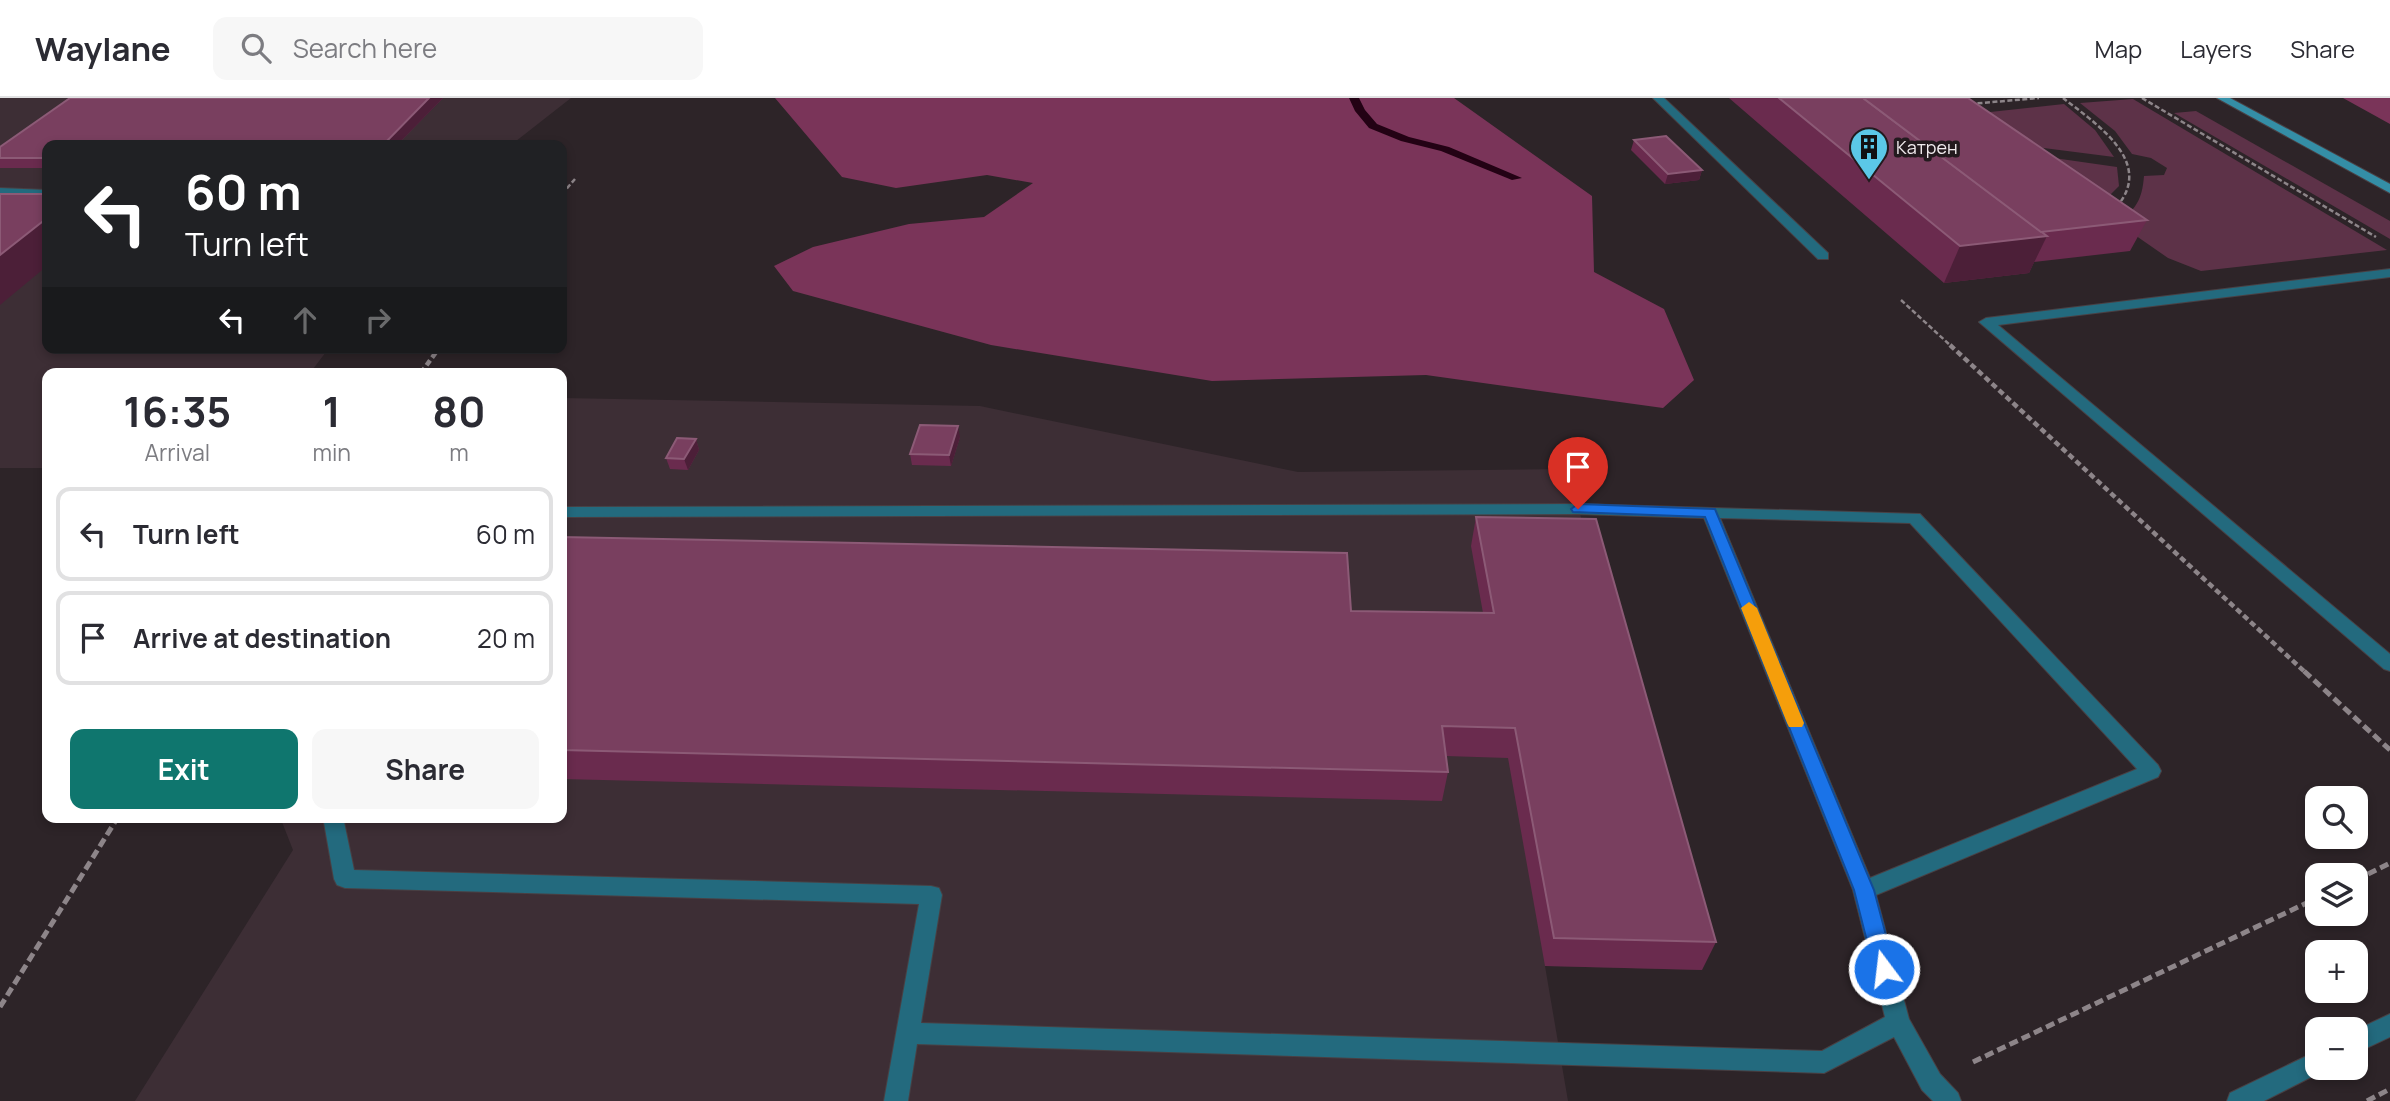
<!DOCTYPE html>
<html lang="en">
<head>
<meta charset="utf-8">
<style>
	body { margin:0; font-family:Manrope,sans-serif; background:#f7f7f7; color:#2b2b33; height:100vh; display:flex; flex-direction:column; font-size:26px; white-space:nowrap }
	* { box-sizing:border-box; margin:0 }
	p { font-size:23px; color:#7c7c81 }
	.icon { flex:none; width:38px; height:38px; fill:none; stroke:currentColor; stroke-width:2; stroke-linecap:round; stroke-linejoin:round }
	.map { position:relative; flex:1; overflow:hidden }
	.panel { position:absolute; left:42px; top:270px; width:525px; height:455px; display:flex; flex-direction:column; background:#fff; border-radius:14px; box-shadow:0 4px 10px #0003 }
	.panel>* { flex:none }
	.hud { position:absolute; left:42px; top:42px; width:525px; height:214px; border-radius:14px; box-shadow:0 4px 10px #0003; background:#202124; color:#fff; overflow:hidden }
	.controls { position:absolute; left:2305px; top:688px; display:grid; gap:14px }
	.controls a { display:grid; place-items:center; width:63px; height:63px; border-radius:14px; background:#fff; box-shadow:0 4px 10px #0003; font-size:35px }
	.pin { position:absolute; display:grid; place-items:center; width:60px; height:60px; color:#fff; margin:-72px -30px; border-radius:50% 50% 50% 0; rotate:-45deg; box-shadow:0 0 7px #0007 }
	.pin .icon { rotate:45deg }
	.me { position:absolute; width:77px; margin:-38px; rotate:345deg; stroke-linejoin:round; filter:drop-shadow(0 0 5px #0008) }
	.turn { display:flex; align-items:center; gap:24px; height:147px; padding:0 28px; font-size:32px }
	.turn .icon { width:91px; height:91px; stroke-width:2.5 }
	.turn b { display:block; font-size:49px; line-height:60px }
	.lanes { display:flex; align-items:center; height:66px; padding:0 28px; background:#0003; justify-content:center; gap:35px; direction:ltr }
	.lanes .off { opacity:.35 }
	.eta { display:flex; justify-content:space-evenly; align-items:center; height:119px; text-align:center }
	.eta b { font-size:42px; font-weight:700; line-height:49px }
	.action { display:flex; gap:14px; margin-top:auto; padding:14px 28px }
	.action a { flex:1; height:80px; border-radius:14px; background:#0f766e; color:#fff; font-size:28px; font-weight:700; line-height:80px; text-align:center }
	.action a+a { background:#f7f7f7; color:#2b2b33 }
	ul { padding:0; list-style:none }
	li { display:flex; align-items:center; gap:21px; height:94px; margin:0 14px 10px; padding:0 14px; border:4px solid #e1e1e2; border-radius:14px }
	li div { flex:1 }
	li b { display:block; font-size:26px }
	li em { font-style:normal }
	header { display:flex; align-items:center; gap:42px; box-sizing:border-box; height:98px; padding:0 35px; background:#fff; border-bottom:2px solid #e1e1e2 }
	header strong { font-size:33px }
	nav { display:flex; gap:38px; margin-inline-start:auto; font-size:24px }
	.search { width:490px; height:63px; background:#f7f7f7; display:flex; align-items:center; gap:18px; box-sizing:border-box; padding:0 24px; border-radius:14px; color:#7c7c81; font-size:26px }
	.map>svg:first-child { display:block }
	.built { fill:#3d2e35 }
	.green { fill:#5d3248 }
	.forest { fill:#7a3459 }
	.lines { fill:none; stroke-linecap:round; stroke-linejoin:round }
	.stream { fill:#230214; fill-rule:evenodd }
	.service-casing { stroke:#494044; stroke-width:2 }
	.minor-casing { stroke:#494044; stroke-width:2 }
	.secondary-casing { stroke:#494044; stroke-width:2 }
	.path-far2 { stroke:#8d8589; stroke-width:2.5; stroke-dasharray:5 2.5; stroke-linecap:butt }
	.path-far1 { stroke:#8d8589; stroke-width:4.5; stroke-dasharray:6 3.5; stroke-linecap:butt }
	.path { stroke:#8d8589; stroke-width:5; stroke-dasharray:9 4.5; stroke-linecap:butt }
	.service { fill:#236a7e; fill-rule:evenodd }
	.minor { fill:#236a7e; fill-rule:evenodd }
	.secondary { fill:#348ea6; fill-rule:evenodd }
	.wall { fill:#6a2b4e }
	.shaded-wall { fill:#4c1f38 }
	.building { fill:#793f5f; stroke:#8c5a76; stroke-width:2 }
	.route { fill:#1a73e8; stroke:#114b97; stroke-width:2 }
	.slow { fill:#f59e0b }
	.labels { text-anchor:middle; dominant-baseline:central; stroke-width:7; stroke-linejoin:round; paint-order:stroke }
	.far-poi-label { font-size:18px; fill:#f2ecef; stroke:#231a1e; text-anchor:start }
</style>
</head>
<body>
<header>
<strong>Waylane</strong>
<div class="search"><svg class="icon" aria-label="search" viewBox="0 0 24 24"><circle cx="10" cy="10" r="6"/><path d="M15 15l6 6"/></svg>Search here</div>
<nav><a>Map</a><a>Layers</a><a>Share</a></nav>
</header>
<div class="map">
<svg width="2390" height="1003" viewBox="0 0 2390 1003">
	<rect width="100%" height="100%" fill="#2d2428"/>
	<g class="built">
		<path d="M0,0H571L511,47H47V250H329L310,275H47V370H0Z"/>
		<path d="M562,300L980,308L1298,374L1568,371L1702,872L1545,868L1568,1003H135L293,752L280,719H562Z"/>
	</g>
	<g class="green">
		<path d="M2133,1L2387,152L2201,173L2168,160L2119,126C2136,109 2142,103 2144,78L2164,77L2167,70L2151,60L2132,56L2115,33L2080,5Z"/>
		<path d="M2064,6L2095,32L2114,59L2029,48L1981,15Z"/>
		<path d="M2196,13L2390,123V141L2174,15Z"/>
		<path d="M2040,58L2117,69L2119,88L2104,103Z"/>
	</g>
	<g class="forest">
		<path d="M775,0H1454L1592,98L1594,174L1664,211L1694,282L1663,310L1426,277L1212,283L991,247L793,193L774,168L813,149L909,126L984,119L1033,85L987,77L896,90L842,79Z"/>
		<path d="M2343,0H2390V26Z"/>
	</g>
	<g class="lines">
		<path class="stream" d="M1349,0H1359L1365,12L1377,26L1409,39L1449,49L1522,80L1512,82L1441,53L1401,43L1369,30L1355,13Z"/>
		<defs>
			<g id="service">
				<path d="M1653,0H1664L1828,155V161H1818Z"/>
				<path d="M0,90L47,92V100L0,98Z"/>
				<path d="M2390,171V179L1998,227L2390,556V573L2384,571L1979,224L1986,220Z"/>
				<path d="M1578,406L1920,416L2158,667L2161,673L2158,679L1876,797L1909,921L1940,976L1958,995L1961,1003H1933L1922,992L1894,939L1824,975L917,946L908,1003H884L919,806L345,790L337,787L334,781L323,719H343L354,772L931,788L939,790L942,797L921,925L1822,953L1885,919L1853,792L1704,420L1578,416L562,419V409ZM1720,420L1910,425L2137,671L1870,780Z"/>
			</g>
			<g id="minor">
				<path d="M2390,916V939L2356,955V932Z"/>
				<path d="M2317,953V970H2326L2325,972L2264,1003H2227L2230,995Z"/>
			</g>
			<path id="secondary" d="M2217,0H2230L2390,86V95Z"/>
		</defs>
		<use href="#service" class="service-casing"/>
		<use href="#minor" class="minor-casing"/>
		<use href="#secondary" class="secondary-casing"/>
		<g class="path-far2">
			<path d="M2063,0C2095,25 2154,63 2118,107"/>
			<path d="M2142,0L2376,139"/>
			<path d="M1970,6L2039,0"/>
			<path d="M562,96L575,81"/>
			<path d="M1901,202L1951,248"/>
		</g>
		<g class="path-far1">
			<path d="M1950,247L2306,575"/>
			<path d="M421,275L439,250"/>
		</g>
		<g class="path">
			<path d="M2304,573L2390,652"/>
			<path d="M2356,782L2390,765"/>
			<path d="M0,909L118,719"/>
			<path d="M1973,964L2317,800"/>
			<path d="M2367,1003L2390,991"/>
		</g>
		<use href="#service" class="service"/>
		<use href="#minor" class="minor"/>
		<use href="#secondary" class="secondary"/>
	</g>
	<g class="wall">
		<path d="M443,0L397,47H47V70H0V49Z"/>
		<path d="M1729,0H1968L2147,122L2130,153L2034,164L2029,175L1944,185Z"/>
		<path d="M1634,42L1702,72L1699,82L1665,86L1631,52Z"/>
		<path d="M960,339L951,368L912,367L910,356Z"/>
		<path d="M696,341L699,352L688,372L670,371L666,360Z"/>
		<path d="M1476,419L1716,844L1702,872L1545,868L1508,660L1446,658L1448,674L1442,703L562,681V439L1351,513L1483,515L1471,448Z"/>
	</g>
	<g class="shaded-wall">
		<path d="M429,0H443L397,47H383Z"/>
		<path d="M1702,72L1699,82L1665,86L1668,76Z"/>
		<path d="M47,120V168L0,207V157Z"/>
		<path d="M2047,138L2029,175L1944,185L1960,148Z"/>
		<path d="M958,328L960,339L951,368L949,357Z"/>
		<path d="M696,341L699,352L688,372L684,361Z"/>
	</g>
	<g class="building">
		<path d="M70,0H429L383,47H47V60H0V49Z"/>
		<path d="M1779,0H1863L2047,138L1960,148Z"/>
		<path d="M1863,0H1968L2147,122L2041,134Z"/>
		<path d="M1666,38L1702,72L1668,76L1634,42Z"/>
		<path d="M0,96H47V120L0,157Z"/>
		<path d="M920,327L958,328L949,357L910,356Z"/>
		<path d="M677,340L696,341L684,361L666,360Z"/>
		<path d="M1476,419L1596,421L1716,844L1554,840L1515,630L1442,628L1448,674L562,652V439L1347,455L1351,513L1494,515Z"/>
	</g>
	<path class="route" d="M1578,406L1715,411L1874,792L1895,871L1892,878L1884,880L1877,878L1874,871L1854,792L1705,419L1573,414L1571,411Z"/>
	<path class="slow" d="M1749,504L1757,510L1804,625L1802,629H1789L1787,625L1741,510Z"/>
	<defs>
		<symbol id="building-pin" viewBox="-11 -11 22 30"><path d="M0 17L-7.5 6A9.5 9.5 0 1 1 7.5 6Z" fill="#5bc8e7" stroke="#231a1e"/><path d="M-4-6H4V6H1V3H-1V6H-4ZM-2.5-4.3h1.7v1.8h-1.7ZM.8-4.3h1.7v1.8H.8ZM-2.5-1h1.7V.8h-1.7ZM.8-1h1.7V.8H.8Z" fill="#111"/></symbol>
	</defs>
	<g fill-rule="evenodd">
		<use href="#building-pin" x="1847" y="27" width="44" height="60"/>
	</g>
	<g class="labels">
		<g class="far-poi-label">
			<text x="1896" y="49">Катрен</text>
		</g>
	</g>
</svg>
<div class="controls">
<a><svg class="icon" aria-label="search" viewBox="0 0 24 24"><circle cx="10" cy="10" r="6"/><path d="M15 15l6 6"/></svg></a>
<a><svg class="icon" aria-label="layers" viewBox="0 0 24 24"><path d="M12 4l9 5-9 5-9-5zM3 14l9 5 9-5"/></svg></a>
<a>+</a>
<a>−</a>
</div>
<div class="pin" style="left:1578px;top:411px;background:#d93025"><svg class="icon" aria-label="arrive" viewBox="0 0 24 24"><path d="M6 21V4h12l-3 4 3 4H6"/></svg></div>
<svg class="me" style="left:1884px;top:871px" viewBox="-20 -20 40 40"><circle r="17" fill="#1a73e8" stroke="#fff" stroke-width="3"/><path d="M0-11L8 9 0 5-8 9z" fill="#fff"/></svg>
<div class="hud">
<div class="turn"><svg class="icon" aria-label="left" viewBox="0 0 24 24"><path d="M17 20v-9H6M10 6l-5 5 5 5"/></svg><div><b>60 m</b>Turn left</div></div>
<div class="lanes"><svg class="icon" aria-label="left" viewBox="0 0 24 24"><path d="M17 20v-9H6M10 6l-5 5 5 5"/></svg><svg class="icon off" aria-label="ahead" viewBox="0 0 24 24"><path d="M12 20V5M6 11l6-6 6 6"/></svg><svg class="icon off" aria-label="right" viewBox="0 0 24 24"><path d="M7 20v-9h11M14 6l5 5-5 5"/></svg></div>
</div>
<section class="panel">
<div class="eta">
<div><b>16:35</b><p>Arrival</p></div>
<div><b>1</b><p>min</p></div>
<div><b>80</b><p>m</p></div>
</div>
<ul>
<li><svg class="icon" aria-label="left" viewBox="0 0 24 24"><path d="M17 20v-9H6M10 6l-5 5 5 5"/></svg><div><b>Turn left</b></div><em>60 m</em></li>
<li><svg class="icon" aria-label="arrive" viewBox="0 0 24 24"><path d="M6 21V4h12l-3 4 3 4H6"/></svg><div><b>Arrive at destination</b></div><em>20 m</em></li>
</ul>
<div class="action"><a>Exit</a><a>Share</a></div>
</section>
</div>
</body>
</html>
